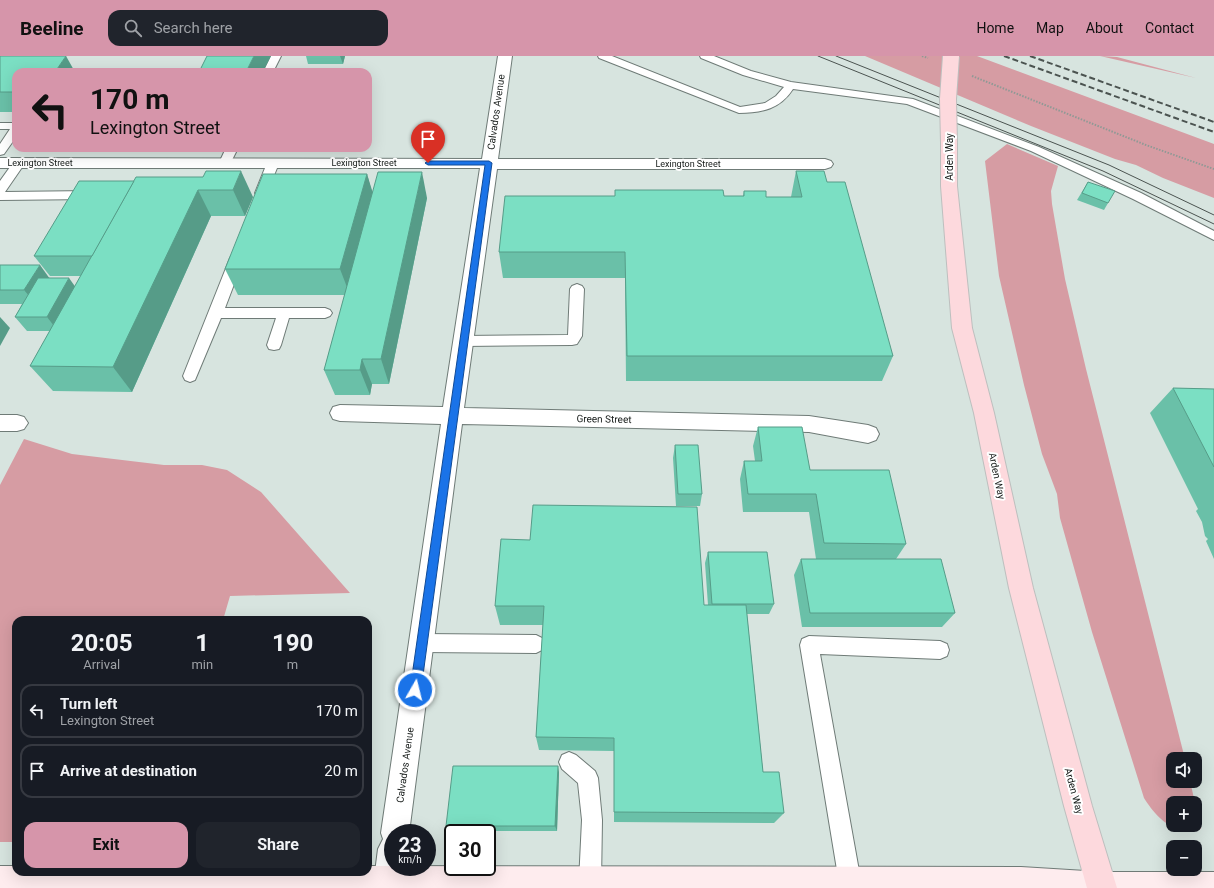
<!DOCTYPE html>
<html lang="en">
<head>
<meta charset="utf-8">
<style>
	body { margin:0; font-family:Roboto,sans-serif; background:#20242c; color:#f1f3f6; height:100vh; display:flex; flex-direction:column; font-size:15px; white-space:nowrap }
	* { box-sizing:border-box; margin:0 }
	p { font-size:13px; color:#9ea1a6 }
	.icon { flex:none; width:22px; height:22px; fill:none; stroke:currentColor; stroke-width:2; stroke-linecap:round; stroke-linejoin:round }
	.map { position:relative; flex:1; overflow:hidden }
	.sheet { position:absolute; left:12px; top:560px; width:360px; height:260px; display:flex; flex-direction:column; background:#171b24; border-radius:12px; box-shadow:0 4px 16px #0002 }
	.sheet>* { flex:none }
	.hud { position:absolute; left:12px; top:12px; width:360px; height:84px; border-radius:12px; box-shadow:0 4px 16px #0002; background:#d695aa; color:#111; overflow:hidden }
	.buttons { position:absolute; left:1166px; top:696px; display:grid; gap:8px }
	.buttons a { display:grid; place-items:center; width:36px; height:36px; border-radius:8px; background:#171b24; box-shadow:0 4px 16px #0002; font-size:20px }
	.speed { position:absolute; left:384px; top:768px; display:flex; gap:8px; font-size:20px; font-weight:700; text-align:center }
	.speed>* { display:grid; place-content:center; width:52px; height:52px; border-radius:50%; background:#171b24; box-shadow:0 4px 16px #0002; line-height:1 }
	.speed small { font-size:10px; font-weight:400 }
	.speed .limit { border:2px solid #111; border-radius:6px; background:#fff; color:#111 }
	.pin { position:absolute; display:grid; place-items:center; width:34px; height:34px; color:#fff; margin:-41px -17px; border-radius:50% 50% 50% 0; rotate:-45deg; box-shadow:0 0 4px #0007 }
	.pin .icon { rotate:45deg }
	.me { position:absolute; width:44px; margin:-22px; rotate:8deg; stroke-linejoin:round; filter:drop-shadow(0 0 3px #0008) }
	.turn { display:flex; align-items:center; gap:14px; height:84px; padding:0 12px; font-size:18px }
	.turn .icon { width:52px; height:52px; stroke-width:2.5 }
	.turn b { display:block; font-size:28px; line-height:34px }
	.eta { display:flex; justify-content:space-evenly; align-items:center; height:68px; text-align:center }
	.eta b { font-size:24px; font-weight:700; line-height:28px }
	.button { display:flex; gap:8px; margin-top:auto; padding:8px 12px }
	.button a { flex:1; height:46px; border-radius:12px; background:#d695aa; color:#111; font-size:16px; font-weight:700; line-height:46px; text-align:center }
	.button a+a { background:#20242c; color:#f1f3f6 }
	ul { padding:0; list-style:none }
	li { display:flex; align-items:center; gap:12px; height:54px; margin:0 8px 6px; padding:0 4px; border:2px solid #363941; border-radius:12px }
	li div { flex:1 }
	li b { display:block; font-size:15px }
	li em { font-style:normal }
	header { display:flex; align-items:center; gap:24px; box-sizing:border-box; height:56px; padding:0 20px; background:#d695aa; color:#111 }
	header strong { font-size:19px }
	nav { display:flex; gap:22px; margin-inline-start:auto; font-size:14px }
	.search { width:280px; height:36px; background:#20242c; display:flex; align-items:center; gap:10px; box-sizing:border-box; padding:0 14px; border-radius:12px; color:#9ea1a6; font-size:15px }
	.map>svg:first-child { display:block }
	.green { fill:#d69ca3; fill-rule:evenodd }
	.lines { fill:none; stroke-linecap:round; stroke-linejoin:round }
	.lane-casing { stroke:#6f7b77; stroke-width:2 }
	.street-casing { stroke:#6f7b77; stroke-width:2 }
	.secondary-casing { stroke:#6f7b77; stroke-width:2 }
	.primary-casing { stroke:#bdbfbe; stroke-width:2 }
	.path { stroke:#8f9995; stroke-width:2; stroke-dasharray:1.5 1.5; stroke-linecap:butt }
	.lane { fill:#fff; fill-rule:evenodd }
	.street { fill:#fff; fill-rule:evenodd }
	.secondary { fill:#feecee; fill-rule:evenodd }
	.primary { fill:#fdd9dd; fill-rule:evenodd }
	.tram { stroke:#4b5350; stroke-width:1 }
	.rail { stroke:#4b5350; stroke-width:2; stroke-dasharray:6 3; stroke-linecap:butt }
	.primary-bridge-casing { stroke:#bdbfbe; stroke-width:18; stroke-linecap:butt }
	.primary-bridge { stroke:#fdd9dd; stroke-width:16 }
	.wall { fill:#6ac0a8 }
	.shaded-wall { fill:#569c88 }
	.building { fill:#7bdfc3; stroke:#569c88 }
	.route { fill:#1a73e8; stroke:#114b97 }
	.labels { text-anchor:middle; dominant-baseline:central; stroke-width:4; stroke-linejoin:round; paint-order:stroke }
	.far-street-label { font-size:9px; fill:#151a18; stroke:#fff }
	.street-label { font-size:10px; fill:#151a18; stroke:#fff }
</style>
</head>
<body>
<header>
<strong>Beeline</strong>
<div class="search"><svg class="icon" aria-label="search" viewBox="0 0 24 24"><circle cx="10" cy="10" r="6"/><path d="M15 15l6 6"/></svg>Search here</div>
<nav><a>Home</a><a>Map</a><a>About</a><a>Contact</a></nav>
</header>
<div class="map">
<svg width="1214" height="832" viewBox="0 0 1214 832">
	<rect width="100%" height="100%" fill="#d7e4df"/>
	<g class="green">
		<path d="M865,0H977L1214,88V142L1163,122L1136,109L1115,103L1031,70Z"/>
		<path d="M1100,0L1117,1L1196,22Z"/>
		<path d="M1007,88L1058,110L1051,135L1052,148L1065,223L1086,313L1185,703H1173V725H1190L1201,773C1195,773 1189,774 1182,773C1166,772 1152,755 1144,742L1092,576L1060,462L1057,438L1042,398L1024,329L999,220L985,105ZM1173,747H1195V769H1173Z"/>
		<path d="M24,383L72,398L164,409H202L227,414L261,436L350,537L230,540L223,564H16V786H0V429Z"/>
	</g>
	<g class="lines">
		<defs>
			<g id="lane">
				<path d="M271,0H281L273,16H263Z"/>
				<path d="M598,0H612L740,51L765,47L776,40L784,31L743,19L701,2L700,0H714L751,15L791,26L913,43L1039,91L1141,137L1214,175V184L1133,143L1031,95L907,48L793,33C780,53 762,57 739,57L599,2Z"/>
				<path d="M0,67H16V81L4,98L0,99V88L10,73H0Z"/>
				<path d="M226,92H238L229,110H221L219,107Z"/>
				<path d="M19,103L23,104L25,107L5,136L92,135L96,136L98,139L96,142L92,143L0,144V125L15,104Z"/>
				<path d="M273,103L277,104L279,107L267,137L265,140H257L255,137L267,107L269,104Z"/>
				<path d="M237,198L242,199L244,202L225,252H325L330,254L332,257L330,260L325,262H289L281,289L279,293L274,294L269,293L267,289L276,262H221L195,324L190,326L185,324L183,320L230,202L232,199Z"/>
				<path d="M577,228L582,230L584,233L582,280L577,288L572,289L463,290L458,289L456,285L458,281L463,280L568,279L570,233L572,230Z"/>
				<path d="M422,578L536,579L542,582L545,588L542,594L536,597L422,596L416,593L413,587L416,581Z"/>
				<path d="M809,580L940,585L947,588L949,594L947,600L940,603L820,598L861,826L858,832H842L839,826L800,589L802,583Z"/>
				<path d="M569,696L576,699L595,715L598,722L602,764L601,826L598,832H582L579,826L582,764L578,727L562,713L559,706L562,699Z"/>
			</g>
			<g id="street">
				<path d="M498,0H512L498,103H825L831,105L833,108L831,111L825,113H497L464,352L809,360L868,369L876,372L879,378L876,384L868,387L809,376L462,368L409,777H393V811H405L403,832H373L378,793L383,783L381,777L441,368L340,365L333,363L330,357L333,351L340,349L443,351L480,112H0V102L482,103Z"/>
				<path d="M0,359H17L24,361L28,367L24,373L17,375H0Z"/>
			</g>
			<path id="secondary" d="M0,810H16V816H368V810L1021,811L1102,816H1214V832H0Z"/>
			<path id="primary" d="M949,82L955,84L957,87V130L972,272L994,357L1033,532L1092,750L1117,832H1087L1064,750L1009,532L974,357L952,272L941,130V87L943,84Z"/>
		</defs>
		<use href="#lane" class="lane-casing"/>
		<use href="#street" class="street-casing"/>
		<use href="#secondary" class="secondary-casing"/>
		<use href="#primary" class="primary-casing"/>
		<g class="path">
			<path d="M922,0L928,2"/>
			<path d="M972,20L1146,89L1214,113"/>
		</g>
		<use href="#lane" class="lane"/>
		<use href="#street" class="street"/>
		<use href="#secondary" class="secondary"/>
		<use href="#primary" class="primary"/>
		<g class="tram">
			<path d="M818,0L1103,115L1214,168"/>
			<path d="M836,0L1109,109L1214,159"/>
		</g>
		<g class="rail">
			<path d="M1004,0L1214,76"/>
			<path d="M1030,0L1214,66"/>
		</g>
		<defs>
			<path id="primary-bridge" d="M949,87L948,43L951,0"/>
		</defs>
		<use href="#primary-bridge" class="primary-bridge-casing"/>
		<use href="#primary-bridge" class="primary-bridge"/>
	</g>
	<g class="wall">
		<path d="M0,0L16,16V56H0Z"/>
		<path d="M306,0H345L343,8H308Z"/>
		<path d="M796,115L827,126L893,300L882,325H626L625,222H503L499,196L724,140H743L744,135L766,141H791Z"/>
		<path d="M367,118L372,136L427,142L389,328H372L370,339H335L324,314L345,239H238L225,213Z"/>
		<path d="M203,121L253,141L245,160H211L132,336L53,335L30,310L50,275H27L15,261L22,248H0V209L50,222L75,231L81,220H50L34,200L134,125Z"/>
		<path d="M1088,126L1108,147L1104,154L1077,144Z"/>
		<path d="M1173,332L1214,333V503L1206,485L1208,483L1205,480L1202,466L1196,455L1198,453L1150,357Z"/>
		<path d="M758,371L810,414L906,488L896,503L955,557L942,571H802L794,519L801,503H816L809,456H743L740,423L744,405H755L753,390Z"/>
		<path d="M675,389L702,438L700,450H676L673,402Z"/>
		<path d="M708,496L774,548L769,558H747L763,716L784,757L774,767L614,766V695L539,694L536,681L543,569H500L495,550L708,549L705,507Z"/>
		<path d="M559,716L557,775H451L446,770Z"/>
	</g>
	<g class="shaded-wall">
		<path d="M66,0L75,16H55Z"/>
		<path d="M254,0H271L263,16H246Z"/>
		<path d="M340,0H345L343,8Z"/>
		<path d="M241,115L253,141L245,160L233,134Z"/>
		<path d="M422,116L427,142L389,328L381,303Z"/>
		<path d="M367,118L375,144L350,239L340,213Z"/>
		<path d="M198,134L211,160L132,336L113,311Z"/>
		<path d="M40,209L50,223L36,248L24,234Z"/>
		<path d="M69,222L79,236L58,275L47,261Z"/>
		<path d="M0,261L10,272L0,290Z"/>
		<path d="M362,303L372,328L370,339L360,314Z"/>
		<path d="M558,710L559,716L557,775L555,770Z"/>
	</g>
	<g class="building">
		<path d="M0,0H66L55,16H16V36H0Z"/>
		<path d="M207,0H254L246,16H199Z"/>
		<path d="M206,115H241L233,134H198L113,311L30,310L136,121H203Z"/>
		<path d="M796,115H824L827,126H845L893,300H627L625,196H499L505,140H615V134H723L724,140H744V135H766V141H802Z"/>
		<path d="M378,116H422L381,303H362L360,314H324Z"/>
		<path d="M263,118H367L340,213H225Z"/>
		<path d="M79,125H134L92,200H34Z"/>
		<path d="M1088,126L1115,135L1108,147L1082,137Z"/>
		<path d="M0,209H40L24,234H0Z"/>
		<path d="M38,222H69L47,261H15Z"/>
		<path d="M1173,332L1214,333V411Z"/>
		<path d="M758,371H802L810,414H889L906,488L824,487L816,438H748L744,405H762Z"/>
		<path d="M675,389H698L702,438H678Z"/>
		<path d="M533,449L697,451L704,549H746L763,716H779L784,757L614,756V682L536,681L544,550H495L501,483L530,484Z"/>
		<path d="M708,496H767L774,548H712Z"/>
		<path d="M801,503H941L955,557H810Z"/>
		<path d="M453,710H558L555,770H446Z"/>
	</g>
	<path class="route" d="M489,105L492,107L421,634L419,638L415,640L411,638L410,634L485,109H428L425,107L428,105Z"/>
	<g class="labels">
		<g class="far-street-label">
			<text x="40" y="107">Lexington Street</text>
			<text x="364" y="107">Lexington Street</text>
			<text x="688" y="108">Lexington Street</text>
		</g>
		<g class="street-label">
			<text transform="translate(496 56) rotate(-82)">Calvados Avenue</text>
			<text transform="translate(949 101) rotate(-90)">Arden Way</text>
			<text transform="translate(604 363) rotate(1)">Green Street</text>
			<text transform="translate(997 420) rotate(78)">Arden Way</text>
			<text transform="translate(405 709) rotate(-82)">Calvados Avenue</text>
			<text transform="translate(1074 735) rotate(75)">Arden Way</text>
		</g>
	</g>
</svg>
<div class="buttons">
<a><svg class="icon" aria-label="sound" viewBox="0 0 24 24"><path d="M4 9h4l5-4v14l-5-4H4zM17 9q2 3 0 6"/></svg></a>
<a>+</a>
<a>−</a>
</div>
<div class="speed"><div>23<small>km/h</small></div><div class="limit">30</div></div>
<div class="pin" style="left:428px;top:107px;background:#d93025"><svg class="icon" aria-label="arrive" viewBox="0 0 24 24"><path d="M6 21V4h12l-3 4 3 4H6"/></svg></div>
<svg class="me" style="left:415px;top:634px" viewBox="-20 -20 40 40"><circle r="17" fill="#1a73e8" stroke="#fff" stroke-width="3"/><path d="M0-11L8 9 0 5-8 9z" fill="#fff"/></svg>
<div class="hud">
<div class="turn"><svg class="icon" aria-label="left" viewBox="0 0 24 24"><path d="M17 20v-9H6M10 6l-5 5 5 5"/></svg><div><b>170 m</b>Lexington Street</div></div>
</div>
<section class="sheet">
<div class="eta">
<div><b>20:05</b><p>Arrival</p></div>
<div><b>1</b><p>min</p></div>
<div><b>190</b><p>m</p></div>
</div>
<ul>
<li><svg class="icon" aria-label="left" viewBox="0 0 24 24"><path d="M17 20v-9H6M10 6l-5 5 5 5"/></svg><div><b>Turn left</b><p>Lexington Street</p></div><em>170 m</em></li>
<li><svg class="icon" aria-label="arrive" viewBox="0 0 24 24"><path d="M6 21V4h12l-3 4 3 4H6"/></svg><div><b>Arrive at destination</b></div><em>20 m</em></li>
</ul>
<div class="button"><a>Exit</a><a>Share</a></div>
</section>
</div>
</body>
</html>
